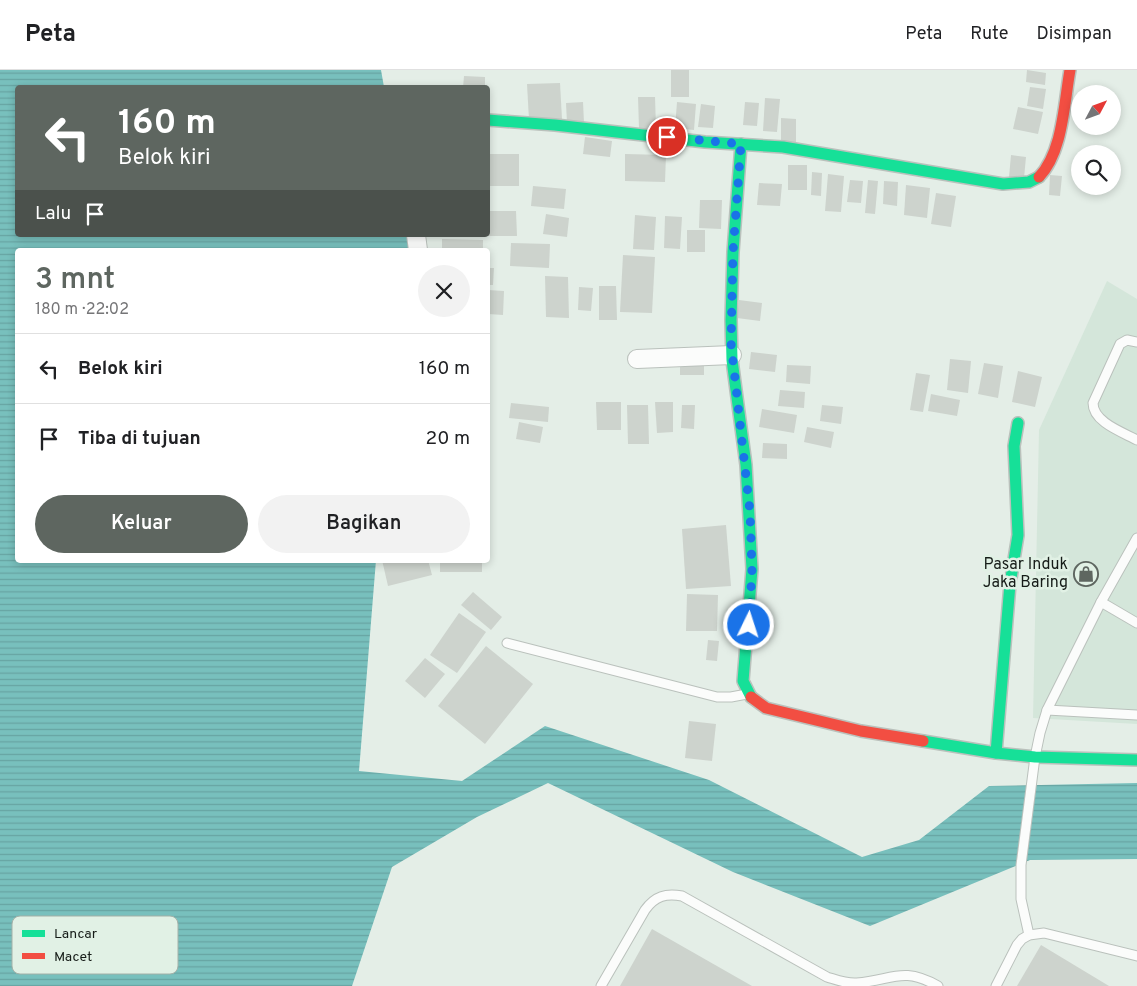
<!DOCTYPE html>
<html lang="id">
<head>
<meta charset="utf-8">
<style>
	body { margin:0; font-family:Overpass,sans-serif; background:#f2f2f2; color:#202124; height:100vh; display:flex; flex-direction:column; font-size:19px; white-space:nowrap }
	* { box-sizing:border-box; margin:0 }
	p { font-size:16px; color:#757577 }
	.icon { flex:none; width:28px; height:28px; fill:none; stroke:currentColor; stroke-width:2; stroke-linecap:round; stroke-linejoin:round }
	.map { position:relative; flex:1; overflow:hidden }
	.side { position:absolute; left:15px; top:178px; width:475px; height:315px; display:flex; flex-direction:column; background:#fff; border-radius:5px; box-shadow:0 2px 8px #0003 }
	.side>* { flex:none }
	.guide { position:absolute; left:15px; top:15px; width:475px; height:152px; border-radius:5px; box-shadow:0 2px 8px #0003; background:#5e6660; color:#fff; overflow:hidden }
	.needle { width:32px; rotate:49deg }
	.fabs { position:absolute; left:1071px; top:15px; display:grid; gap:10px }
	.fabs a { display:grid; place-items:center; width:50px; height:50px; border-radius:50%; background:#fff; box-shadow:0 2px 8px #0003; font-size:25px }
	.pin { position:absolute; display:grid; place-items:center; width:42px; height:42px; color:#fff; margin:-21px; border:2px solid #fff; border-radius:50%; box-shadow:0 1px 5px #0007 }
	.me { position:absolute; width:55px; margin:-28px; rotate:4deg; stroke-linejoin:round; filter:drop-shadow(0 0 4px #0008) }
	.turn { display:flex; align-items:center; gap:18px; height:105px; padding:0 20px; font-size:22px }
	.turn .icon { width:65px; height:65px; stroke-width:2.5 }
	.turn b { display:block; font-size:35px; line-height:42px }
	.then { display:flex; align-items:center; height:48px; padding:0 20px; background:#0003; gap:10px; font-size:19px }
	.round { display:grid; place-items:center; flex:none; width:52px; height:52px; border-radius:26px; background:#f2f2f2 }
	.head { display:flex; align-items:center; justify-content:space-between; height:85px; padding:0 20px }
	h1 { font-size:30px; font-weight:600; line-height:38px; color:#5e6660 }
	.button { display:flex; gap:10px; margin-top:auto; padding:10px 20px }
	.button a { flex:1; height:58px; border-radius:30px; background:#5e6660; color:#fff; font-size:20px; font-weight:600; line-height:58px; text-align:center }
	.button a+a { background:#f2f2f2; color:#202124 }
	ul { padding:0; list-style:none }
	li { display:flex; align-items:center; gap:15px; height:70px; padding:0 20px; border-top:1px solid #e0e0e0 }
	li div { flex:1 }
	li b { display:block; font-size:19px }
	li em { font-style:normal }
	header { display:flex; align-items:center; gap:30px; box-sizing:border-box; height:70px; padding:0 25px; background:#fff; border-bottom:1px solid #e0e0e0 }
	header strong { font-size:24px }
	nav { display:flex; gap:28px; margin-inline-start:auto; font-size:18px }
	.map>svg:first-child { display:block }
	.built { fill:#d4e6da }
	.water { fill:url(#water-rules) }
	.building { fill:#cdd3cd }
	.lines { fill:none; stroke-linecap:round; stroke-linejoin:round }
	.lane-casing { stroke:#bac1bc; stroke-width:11 }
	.street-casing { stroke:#bac1bc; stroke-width:20 }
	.fast-casing { stroke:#bac1bc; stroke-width:14 }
	.jam-casing { stroke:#bac1bc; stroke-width:14 }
	.lane { stroke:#fbfcfb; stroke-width:9 }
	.street { stroke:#fbfcfb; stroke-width:18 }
	.fast { stroke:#16e098; stroke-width:11 }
	.jam { stroke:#f24e42; stroke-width:11 }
	.route { stroke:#1a73e8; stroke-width:9; stroke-dasharray:0 16.2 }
	.labels { text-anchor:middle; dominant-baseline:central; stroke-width:5; stroke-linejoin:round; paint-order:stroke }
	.poi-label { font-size:16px; fill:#161c18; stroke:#e1f1e5; text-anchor:end }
	.key { fill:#e1f1e5; stroke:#a4b1a8; stroke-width:1 }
	.key-label { font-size:14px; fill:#161c18 }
</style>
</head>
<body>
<header>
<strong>Peta</strong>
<nav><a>Peta</a><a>Rute</a><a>Disimpan</a></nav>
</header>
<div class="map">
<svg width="1137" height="916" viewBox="0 0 1137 916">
	<defs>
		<pattern id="water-rules" width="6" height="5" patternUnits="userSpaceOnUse" patternTransform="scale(1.25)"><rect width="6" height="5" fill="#78c0bd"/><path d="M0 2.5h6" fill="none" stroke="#67a4a2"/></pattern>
	</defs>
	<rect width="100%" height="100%" fill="#e4eee7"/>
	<path class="built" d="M1107,211L1137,229V654L1033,648L1039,360Z"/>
	<path class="water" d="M0,0H381L384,17L18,18V165H412L415,180H18V490H376L359,701L462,711L545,656L709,710L862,787L919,770L989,716L1137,713V789L1030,790L870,856L733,802L548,713L477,747L392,797L352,916H0Z"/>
	<g class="building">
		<rect x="671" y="0" width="18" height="27"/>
		<path d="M1027,0L1046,3L1045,15L1026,12Z"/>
		<path d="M464,6L485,7V18H463Z"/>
		<path d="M560,13L562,49L529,50L527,14Z"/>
		<path d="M1030,17L1046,19L1043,39L1027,36Z"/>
		<path d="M638,27H655L656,58L639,59Z"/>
		<path d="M765,28L780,29L777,62L763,61Z"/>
		<path d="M583,32L584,53H567L566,33Z"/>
		<path d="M677,32L696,34L694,60L675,58Z"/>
		<path d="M745,32L759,33L757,56L743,55Z"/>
		<path d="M701,34L715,36L713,58L698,57Z"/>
		<path d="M1018,37L1043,42L1038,64L1013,59Z"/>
		<path d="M781,48L796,49V73L781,72Z"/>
		<path d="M585,67L612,71L610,87L583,84Z"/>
		<rect x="488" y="84" width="31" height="32"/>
		<path d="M625,84L666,85L665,112L625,111Z"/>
		<path d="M1011,85L1026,87L1024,108L1009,107Z"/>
		<rect x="788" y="95" width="19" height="25"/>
		<path d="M812,102L822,103L821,126L811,125Z"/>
		<path d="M828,104L844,106L841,142L825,141Z"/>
		<path d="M1050,105L1062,106L1060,126L1049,125Z"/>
		<path d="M850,110L863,111L861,133L847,132Z"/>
		<path d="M868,110L878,111L875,144L865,143Z"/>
		<path d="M884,111L898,112L897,136L883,134Z"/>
		<path d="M759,113L782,114L780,136L757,135Z"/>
		<path d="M906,115L930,118L927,148L904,145Z"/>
		<path d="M533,116L566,119L564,139L531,136Z"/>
		<path d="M936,123L956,126L951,157L931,154Z"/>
		<path d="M700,130H722L721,159L699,158Z"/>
		<path d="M488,141H516L517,166H488Z"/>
		<path d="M546,144L569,148L567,167L543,164Z"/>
		<path d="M635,145L656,147L654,180L633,179Z"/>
		<path d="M665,146L682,147L680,179L664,178Z"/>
		<rect x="687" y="160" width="18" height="22"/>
		<path d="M442,169L483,170V180H442Z"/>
		<path d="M511,173L550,174L549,198L510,196Z"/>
		<path d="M623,185L655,187L652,243L620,242Z"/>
		<path d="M488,198H494L493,215H488Z"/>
		<path d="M545,206L568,207L569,248L546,247Z"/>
		<path d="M599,216H616L617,250H599Z"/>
		<path d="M579,217L593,218L591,241L578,240Z"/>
		<path d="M488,220L504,221L503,245L488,244Z"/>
		<path d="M739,230L762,233L760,251L737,248Z"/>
		<path d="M751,282L777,285L775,302L749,299Z"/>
		<path d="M950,289L971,291L968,323L947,320Z"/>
		<rect x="680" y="291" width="24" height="14"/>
		<path d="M984,293L1003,296L998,328L978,324Z"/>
		<path d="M787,295L811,296L810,314L786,312Z"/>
		<path d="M1018,301L1042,307L1035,337L1012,332Z"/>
		<path d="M916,303L930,305L923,342L910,340Z"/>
		<path d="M780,320L805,322L804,338L778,336Z"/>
		<path d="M931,324L960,330L957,346L928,341Z"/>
		<path d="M596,332H621V360H597Z"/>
		<path d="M655,332H673V362L657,363Z"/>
		<path d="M511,333L549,337L548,352L509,348Z"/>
		<path d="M627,335H648L649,374H628Z"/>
		<path d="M682,335H695L694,359L681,358Z"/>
		<path d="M822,335L843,337L841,354L820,351Z"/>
		<path d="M762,339L797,345L794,363L759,357Z"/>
		<path d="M519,352L543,357L540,373L516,369Z"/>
		<path d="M807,357L834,362L831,378L804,372Z"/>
		<path d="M763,373L787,374V389L762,388Z"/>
		<path d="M726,455L731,516L686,519L682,459Z"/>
		<path d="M382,490H428L432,505L388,516Z"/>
		<rect x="440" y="490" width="42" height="12"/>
		<path d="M473,522L502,547L491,560L461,535Z"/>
		<path d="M687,524L718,525L717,561H686Z"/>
		<path d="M459,543L486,562L457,603L430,585Z"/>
		<path d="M708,570L719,571L717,591L706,590Z"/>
		<path d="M486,576L533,614L485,674L438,636Z"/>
		<path d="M425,588L445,604L425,628L405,611Z"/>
		<path d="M689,651L716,654L712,691L685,688Z"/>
		<path d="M652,859L752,916H620Z"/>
		<path d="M1041,875L1109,916H1017Z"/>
	</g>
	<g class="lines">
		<defs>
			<g id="lane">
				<path d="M1137,272L1127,270L1120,274L1093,333C1093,352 1122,362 1137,370"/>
				<path d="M1101,532L1137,553"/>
				<path d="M507,573L717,627H731L747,624"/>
				<path d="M1047,640L1137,645"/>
				<path d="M1029,865L1021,829V795L1035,687L1040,663L1047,640L1101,532L1137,468"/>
				<path d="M601,916L645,840C655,826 666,823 682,826L827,907C837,910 847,914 857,913C893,910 902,896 938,916"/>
				<path d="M996,916L1017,875L1022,869L1029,865L1044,863L1137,886"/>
			</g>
			<g id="street">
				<path d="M416,165L418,180"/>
				<path d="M637,289L732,285"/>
			</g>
			<g id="fast">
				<path d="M488,50L555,55L705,72L783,77L1003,114L1029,112L1039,107"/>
				<path d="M741,74L733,182L731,250L732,290L746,395L752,499L743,611L751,627"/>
				<path d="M923,671L996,683L1035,687L1137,690"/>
				<path d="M996,683L1010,514L1018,465L1014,376L1018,353"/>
			</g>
			<g id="jam">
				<path d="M1039,107C1063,82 1064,33 1070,0"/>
				<path d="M751,627L766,638L861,661L923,671"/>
			</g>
		</defs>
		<use href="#lane" class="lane-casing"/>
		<use href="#street" class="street-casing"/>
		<use href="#fast" class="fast-casing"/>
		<use href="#jam" class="jam-casing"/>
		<use href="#lane" class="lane"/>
		<use href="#street" class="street"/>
		<use href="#fast" class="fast"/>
		<use href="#jam" class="jam"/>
	</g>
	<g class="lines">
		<path class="route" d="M667,67L741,74L733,182L731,273L750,442L752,500L749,555"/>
	</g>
	<defs>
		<symbol id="shop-ring" viewBox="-11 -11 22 22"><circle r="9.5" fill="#e1f1e5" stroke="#5e6660" stroke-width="1.5"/><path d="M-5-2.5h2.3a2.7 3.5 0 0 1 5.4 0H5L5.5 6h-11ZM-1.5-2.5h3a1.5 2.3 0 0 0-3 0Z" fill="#5e6660"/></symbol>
	</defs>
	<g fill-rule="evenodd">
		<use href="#shop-ring" x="1072" y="490" width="28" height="28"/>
	</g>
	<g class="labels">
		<g class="poi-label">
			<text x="1068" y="495">Pasar Induk<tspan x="1068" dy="18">Jaka Baring</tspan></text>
		</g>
	</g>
	<rect x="12" y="846" width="166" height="58" rx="8" class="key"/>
	<rect x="22" y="860" width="23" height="7" fill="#16e098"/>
	<rect x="22" y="883" width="23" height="6" fill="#f24e42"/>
	<g class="key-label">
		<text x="54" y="868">Lancar</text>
		<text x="54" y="891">Macet</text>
	</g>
</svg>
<div class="fabs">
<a><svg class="needle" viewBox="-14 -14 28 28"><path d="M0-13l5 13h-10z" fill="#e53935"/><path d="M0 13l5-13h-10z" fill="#757577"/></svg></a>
<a><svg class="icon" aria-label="search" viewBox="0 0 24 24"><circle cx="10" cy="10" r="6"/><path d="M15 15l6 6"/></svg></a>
</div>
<div class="pin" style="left:667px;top:67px;background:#d93025"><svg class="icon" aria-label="arrive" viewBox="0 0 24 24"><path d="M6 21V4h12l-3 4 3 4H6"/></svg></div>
<svg class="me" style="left:749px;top:555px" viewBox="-20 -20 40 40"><circle r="17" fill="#1a73e8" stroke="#fff" stroke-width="3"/><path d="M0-11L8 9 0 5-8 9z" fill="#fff"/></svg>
<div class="guide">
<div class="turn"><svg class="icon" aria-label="left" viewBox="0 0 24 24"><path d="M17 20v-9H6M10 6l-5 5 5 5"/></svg><div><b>160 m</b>Belok kiri</div></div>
<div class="then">Lalu<svg class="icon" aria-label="arrive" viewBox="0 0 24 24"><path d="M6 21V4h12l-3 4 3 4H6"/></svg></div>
</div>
<section class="side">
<div class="head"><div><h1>3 mnt</h1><p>180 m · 22:02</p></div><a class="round"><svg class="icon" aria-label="close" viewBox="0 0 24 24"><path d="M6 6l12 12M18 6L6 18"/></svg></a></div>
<ul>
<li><svg class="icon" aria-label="left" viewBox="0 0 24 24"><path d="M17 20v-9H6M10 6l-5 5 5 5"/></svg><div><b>Belok kiri</b></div><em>160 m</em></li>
<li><svg class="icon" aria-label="arrive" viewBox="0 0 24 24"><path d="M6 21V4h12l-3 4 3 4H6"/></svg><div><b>Tiba di tujuan</b></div><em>20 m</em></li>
</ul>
<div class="button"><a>Keluar</a><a>Bagikan</a></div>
</section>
</div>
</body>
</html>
